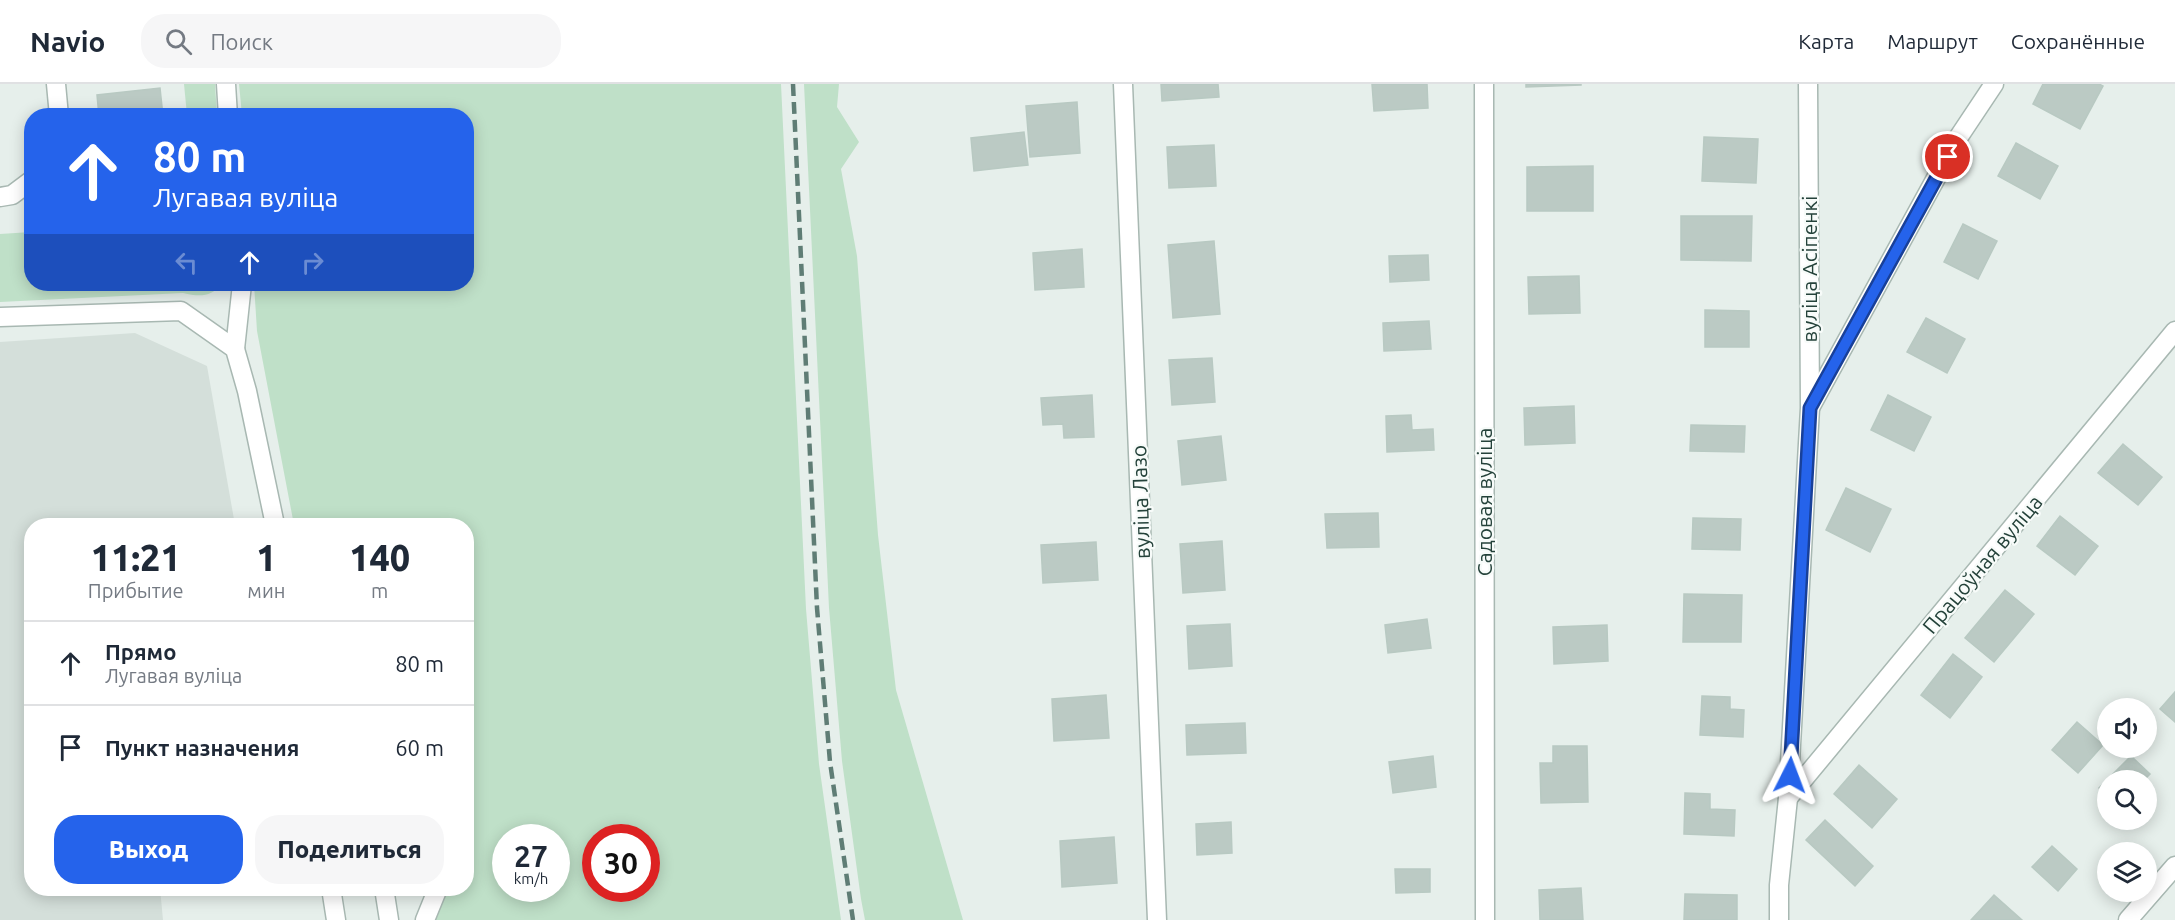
<!DOCTYPE html>
<html lang="ru">
<head>
<meta charset="utf-8">
<style>
	body { margin:0; font-family:Ubuntu,sans-serif; background:#f6f6f7; color:#1f2937; height:100vh; display:flex; flex-direction:column; font-size:22px; white-space:nowrap }
	* { box-sizing:border-box; margin:0 }
	p { font-size:20px; color:#747a83 }
	.icon { flex:none; width:33px; height:33px; fill:none; stroke:currentColor; stroke-width:2; stroke-linecap:round; stroke-linejoin:round }
	.map { position:relative; flex:1; overflow:hidden }
	.sheet { position:absolute; left:24px; top:434px; width:450px; height:378px; display:flex; flex-direction:column; background:#fff; border-radius:24px; box-shadow:0 3px 15px #0003 }
	.sheet>* { flex:none }
	.top-card { position:absolute; left:24px; top:24px; width:450px; height:183px; border-radius:24px; box-shadow:0 3px 15px #0003; background:#2563eb; color:#fff; overflow:hidden }
	.buttons { position:absolute; left:2097px; top:614px; display:grid; gap:12px }
	.buttons a { display:grid; place-items:center; width:60px; height:60px; border-radius:50%; background:#fff; box-shadow:0 3px 15px #0003; font-size:30px }
	.speed { position:absolute; left:492px; top:740px; display:flex; gap:12px; font-size:30px; font-weight:700; text-align:center }
	.speed>* { display:grid; place-content:center; width:78px; height:78px; border-radius:50%; background:#fff; box-shadow:0 3px 15px #0003; line-height:1 }
	.speed small { font-size:15px; font-weight:400 }
	.speed .limit { border:9px solid #d22; background:#fff; color:#111 }
	.pin { position:absolute; display:grid; place-items:center; width:51px; height:51px; color:#fff; margin:-26px; border:3px solid #fff; border-radius:50%; box-shadow:0 2px 6px #0007 }
	.me { position:absolute; width:66px; margin:-33px; rotate:3deg; stroke-linejoin:round; filter:drop-shadow(0 0 4px #0008) }
	.turn { display:flex; align-items:center; gap:21px; height:126px; padding:0 30px; font-size:27px }
	.turn .icon { width:78px; height:78px; stroke-width:2.5 }
	.turn b { display:block; font-size:42px; line-height:51px }
	.lanes { display:flex; align-items:center; height:57px; padding:0 30px; background:#0003; justify-content:center; gap:30px; direction:ltr }
	.lanes .off { opacity:.35 }
	.eta { display:flex; justify-content:space-evenly; align-items:center; height:102px; text-align:center }
	.eta b { font-size:36px; font-weight:800; line-height:42px }
	.cta { display:flex; gap:12px; margin-top:auto; padding:12px 30px }
	.cta a { flex:1; height:69px; border-radius:24px; background:#2563eb; color:#fff; font-size:24px; font-weight:800; line-height:69px; text-align:center }
	.cta a+a { background:#f6f6f7; color:#1f2937 }
	ul { padding:0; list-style:none }
	li { display:flex; align-items:center; gap:18px; height:84px; padding:0 30px; border-top:2px solid #e0e1e3 }
	li div { flex:1 }
	li b { display:block; font-size:22px }
	li em { font-style:normal }
	header { display:flex; align-items:center; gap:36px; box-sizing:border-box; height:84px; padding:0 30px; background:#fff; border-bottom:2px solid #e0e1e3 }
	header strong { font-size:28px }
	nav { display:flex; gap:33px; margin-inline-start:auto; font-size:21px }
	.search { width:420px; height:54px; background:#f6f6f7; display:flex; align-items:center; gap:15px; box-sizing:border-box; padding:0 21px; border-radius:24px; color:#747a83; font-size:22px }
	.map>svg:first-child { display:block }
	.built { fill:#d4dfda }
	.green { fill:#bfe0c8; fill-rule:evenodd }
	.building { fill:#bbcac4; stroke:#b8c9c2; stroke-width:1.5 }
	.lines { fill:none; stroke-linecap:round; stroke-linejoin:round }
	.minor-casing { stroke:#a8b8b2; stroke-width:21 }
	.minor { stroke:#fff; stroke-width:18 }
	.rail { stroke:#5f7d75; stroke-width:4.5; stroke-dasharray:12 6; stroke-linecap:butt }
	.route-casing { stroke:#184099; stroke-width:15 }
	.route { stroke:#2563eb; stroke-width:10 }
	.labels { text-anchor:middle; dominant-baseline:central; stroke-width:4.5; stroke-linejoin:round; paint-order:stroke }
	.street-label { font-size:21px; fill:#24423a; stroke:#f7fbf9 }
</style>
</head>
<body>
<header>
<strong>Navio</strong>
<div class="search"><svg class="icon" aria-label="search" viewBox="0 0 24 24"><circle cx="10" cy="10" r="6"/><path d="M15 15l6 6"/></svg>Поиск</div>
<nav><a>Карта</a><a>Маршрут</a><a>Сохранённые</a></nav>
</header>
<div class="map">
<svg width="2175" height="836" viewBox="0 0 2175 836">
	<rect width="100%" height="100%" fill="#e6efeb"/>
	<path class="built" d="M135,249L207,282L235,441H32V804H160L163,836H0V258Z"/>
	<g class="green">
		<path d="M184,0H215L217,31H187Z"/>
		<path d="M239,0H781L806,525L819,680L841,836H433L445,804H466V441H294L257,247L254,200H466V32L242,31ZM506,753H556V804H506ZM596,753H646V804H596Z"/>
		<path d="M804,0H839L837,23L859,58L841,85L857,172L878,451L896,606L963,836H865L861,815L842,677L829,524Z"/>
		<path d="M31,148L32,200H222C211,213 200,213 183,209L0,218V150Z"/>
	</g>
	<g class="building">
		<path d="M1161,0H1218L1219,13L1162,17Z"/>
		<path d="M1372,0H1427L1428,24L1374,27Z"/>
		<path d="M1526,0H1581V1L1526,3Z"/>
		<path d="M2043,0H2099L2103,2L2080,45L2033,20Z"/>
		<path d="M160,4L163,32H99L97,11Z"/>
		<path d="M1077,18L1080,69L1030,73L1026,22Z"/>
		<path d="M1024,48L1028,81L974,87L971,54Z"/>
		<path d="M1704,53L1758,55L1756,99L1702,97Z"/>
		<path d="M2016,59L2058,82L2040,115L1998,92Z"/>
		<path d="M1214,61L1216,102L1169,104L1167,63Z"/>
		<path d="M1593,82V127H1527V83Z"/>
		<path d="M1681,132H1752L1751,177L1681,176Z"/>
		<path d="M1963,140L1997,157L1978,195L1944,178Z"/>
		<path d="M1214,157L1220,230L1173,234L1168,161Z"/>
		<path d="M1082,165L1084,203L1035,206L1033,169Z"/>
		<path d="M1428,171L1429,196L1390,198L1389,172Z"/>
		<path d="M1579,192L1580,229L1529,230L1528,193Z"/>
		<path d="M1705,226L1749,227V263H1705Z"/>
		<path d="M1926,234L1965,255L1947,289L1907,268Z"/>
		<path d="M1429,237L1431,265L1384,267L1383,239Z"/>
		<path d="M1212,274L1215,318L1172,321L1169,276Z"/>
		<path d="M1092,311L1094,353L1064,354L1063,340L1043,341L1041,314Z"/>
		<path d="M1888,311L1931,333L1914,367L1871,346Z"/>
		<path d="M1574,322L1575,359L1525,361L1524,324Z"/>
		<path d="M1411,331L1412,346L1433,345L1434,366L1387,368L1386,332Z"/>
		<path d="M1691,341L1745,342L1744,368L1690,367Z"/>
		<path d="M1221,352L1226,396L1182,401L1178,357Z"/>
		<path d="M2123,360L2162,393L2138,421L2098,389Z"/>
		<path d="M1846,404L1891,425L1870,468L1826,446Z"/>
		<path d="M1378,429L1379,463L1327,464L1325,430Z"/>
		<path d="M2060,432L2098,462L2075,491L2037,462Z"/>
		<path d="M1693,434L1741,435L1740,466L1692,465Z"/>
		<path d="M1222,457L1225,506L1183,509L1180,460Z"/>
		<path d="M1096,458L1098,496L1043,499L1041,461Z"/>
		<path d="M2005,506L2034,530L1994,578L1965,554Z"/>
		<path d="M1684,510L1742,511L1741,558H1683Z"/>
		<path d="M1427,535L1431,564L1388,569L1385,541Z"/>
		<path d="M1230,540L1232,582L1189,585L1187,542Z"/>
		<path d="M1607,541L1608,577L1554,580L1553,543Z"/>
		<path d="M1953,570L1982,593L1950,634L1921,611Z"/>
		<path d="M2175,608V638L2160,625Z"/>
		<path d="M1106,611L1109,654L1054,657L1052,615Z"/>
		<path d="M1702,612L1730,613V625L1744,626L1743,653L1700,651Z"/>
		<path d="M2077,638L2103,661L2078,689L2052,666Z"/>
		<path d="M1245,639L1246,669L1187,671L1186,641Z"/>
		<path d="M1553,662H1587L1588,718L1541,719L1540,679H1553Z"/>
		<path d="M1433,672L1436,703L1393,709L1389,678Z"/>
		<path d="M2131,672L2150,690L2144,696H2108V712L2099,704Z"/>
		<path d="M1859,681L1897,715L1872,744L1834,710Z"/>
		<path d="M1685,709L1710,710V725L1735,726L1734,752L1684,750Z"/>
		<path d="M1825,736L1873,782L1855,802L1806,756Z"/>
		<path d="M1231,738L1232,769L1197,771L1196,740Z"/>
		<path d="M1114,753L1117,799L1062,803L1060,757Z"/>
		<path d="M2052,762L2077,785L2058,807L2032,783Z"/>
		<path d="M1395,785H1430V808L1396,809Z"/>
		<path d="M1581,804L1583,836H1540L1539,806Z"/>
		<path d="M1685,810L1737,811V836H1684Z"/>
		<path d="M1994,811L2022,836H1971Z"/>
	</g>
	<g class="lines">
		<defs>
			<g id="minor">
				<path d="M56,0L59,32"/>
				<path d="M226,0L228,32"/>
				<path d="M1123,0L1157,836"/>
				<path d="M1484,0L1485,836"/>
				<path d="M0,113L12,111L32,96"/>
				<path d="M0,233L181,227L235,265L247,307L275,441"/>
				<path d="M235,265L242,200"/>
				<path d="M1811,322L1958,54L1994,0"/>
				<path d="M1788,714L2175,247"/>
				<path d="M331,804L336,836"/>
				<path d="M384,804L389,836"/>
				<path d="M425,836L438,804"/>
				<path d="M1779,836V801L1788,714L1810,324L1808,0"/>
				<path d="M2128,836L2175,782"/>
			</g>
		</defs>
		<use href="#minor" class="minor-casing"/>
		<use href="#minor" class="minor"/>
		<path class="rail" d="M793,0L817,524L830,678L853,836"/>
	</g>
	<g class="lines">
		<defs>
			<path id="route" d="M1790,691L1810,324L1948,73"/>
		</defs>
		<use href="#route" class="route-casing"/>
		<use href="#route" class="route"/>
	</g>
	<g class="labels">
		<g class="street-label">
			<text transform="translate(1809 185) rotate(-90)">вуліца Асіпенкі</text>
			<text transform="translate(1140 418) rotate(-92)">вуліца Лазо</text>
			<text transform="translate(1484 418) rotate(-90)">Садовая вуліца</text>
			<text transform="translate(1982 480) rotate(-50)">Працоўная вуліца</text>
		</g>
	</g>
</svg>
<div class="buttons">
<a><svg class="icon" aria-label="sound" viewBox="0 0 24 24"><path d="M4 9h4l5-4v14l-5-4H4zM17 9q2 3 0 6"/></svg></a>
<a><svg class="icon" aria-label="search" viewBox="0 0 24 24"><circle cx="10" cy="10" r="6"/><path d="M15 15l6 6"/></svg></a>
<a><svg class="icon" aria-label="layers" viewBox="0 0 24 24"><path d="M12 4l9 5-9 5-9-5zM3 14l9 5 9-5"/></svg></a>
</div>
<div class="speed"><div>27<small>km/h</small></div><div class="limit">30</div></div>
<div class="pin" style="left:1948px;top:73px;background:#d93025"><svg class="icon" aria-label="arrive" viewBox="0 0 24 24"><path d="M6 21V4h12l-3 4 3 4H6"/></svg></div>
<svg class="me" style="left:1790px;top:691px" viewBox="-20 -20 40 40"><path d="M0-17L14 15 0 8-14 15z" fill="#2563eb" stroke="#fff" stroke-width="4"/></svg>
<div class="top-card">
<div class="turn"><svg class="icon" aria-label="ahead" viewBox="0 0 24 24"><path d="M12 20V5M6 11l6-6 6 6"/></svg><div><b>80 m</b>Лугавая вуліца</div></div>
<div class="lanes"><svg class="icon off" aria-label="left" viewBox="0 0 24 24"><path d="M17 20v-9H6M10 6l-5 5 5 5"/></svg><svg class="icon" aria-label="ahead" viewBox="0 0 24 24"><path d="M12 20V5M6 11l6-6 6 6"/></svg><svg class="icon off" aria-label="right" viewBox="0 0 24 24"><path d="M7 20v-9h11M14 6l5 5-5 5"/></svg></div>
</div>
<section class="sheet">
<div class="eta">
<div><b>11:21</b><p>Прибытие</p></div>
<div><b>1</b><p>мин</p></div>
<div><b>140</b><p>m</p></div>
</div>
<ul>
<li><svg class="icon" aria-label="ahead" viewBox="0 0 24 24"><path d="M12 20V5M6 11l6-6 6 6"/></svg><div><b>Прямо</b><p>Лугавая вуліца</p></div><em>80 m</em></li>
<li><svg class="icon" aria-label="arrive" viewBox="0 0 24 24"><path d="M6 21V4h12l-3 4 3 4H6"/></svg><div><b>Пункт назначения</b></div><em>60 m</em></li>
</ul>
<div class="cta"><a>Выход</a><a>Поделиться</a></div>
</section>
</div>
</body>
</html>
